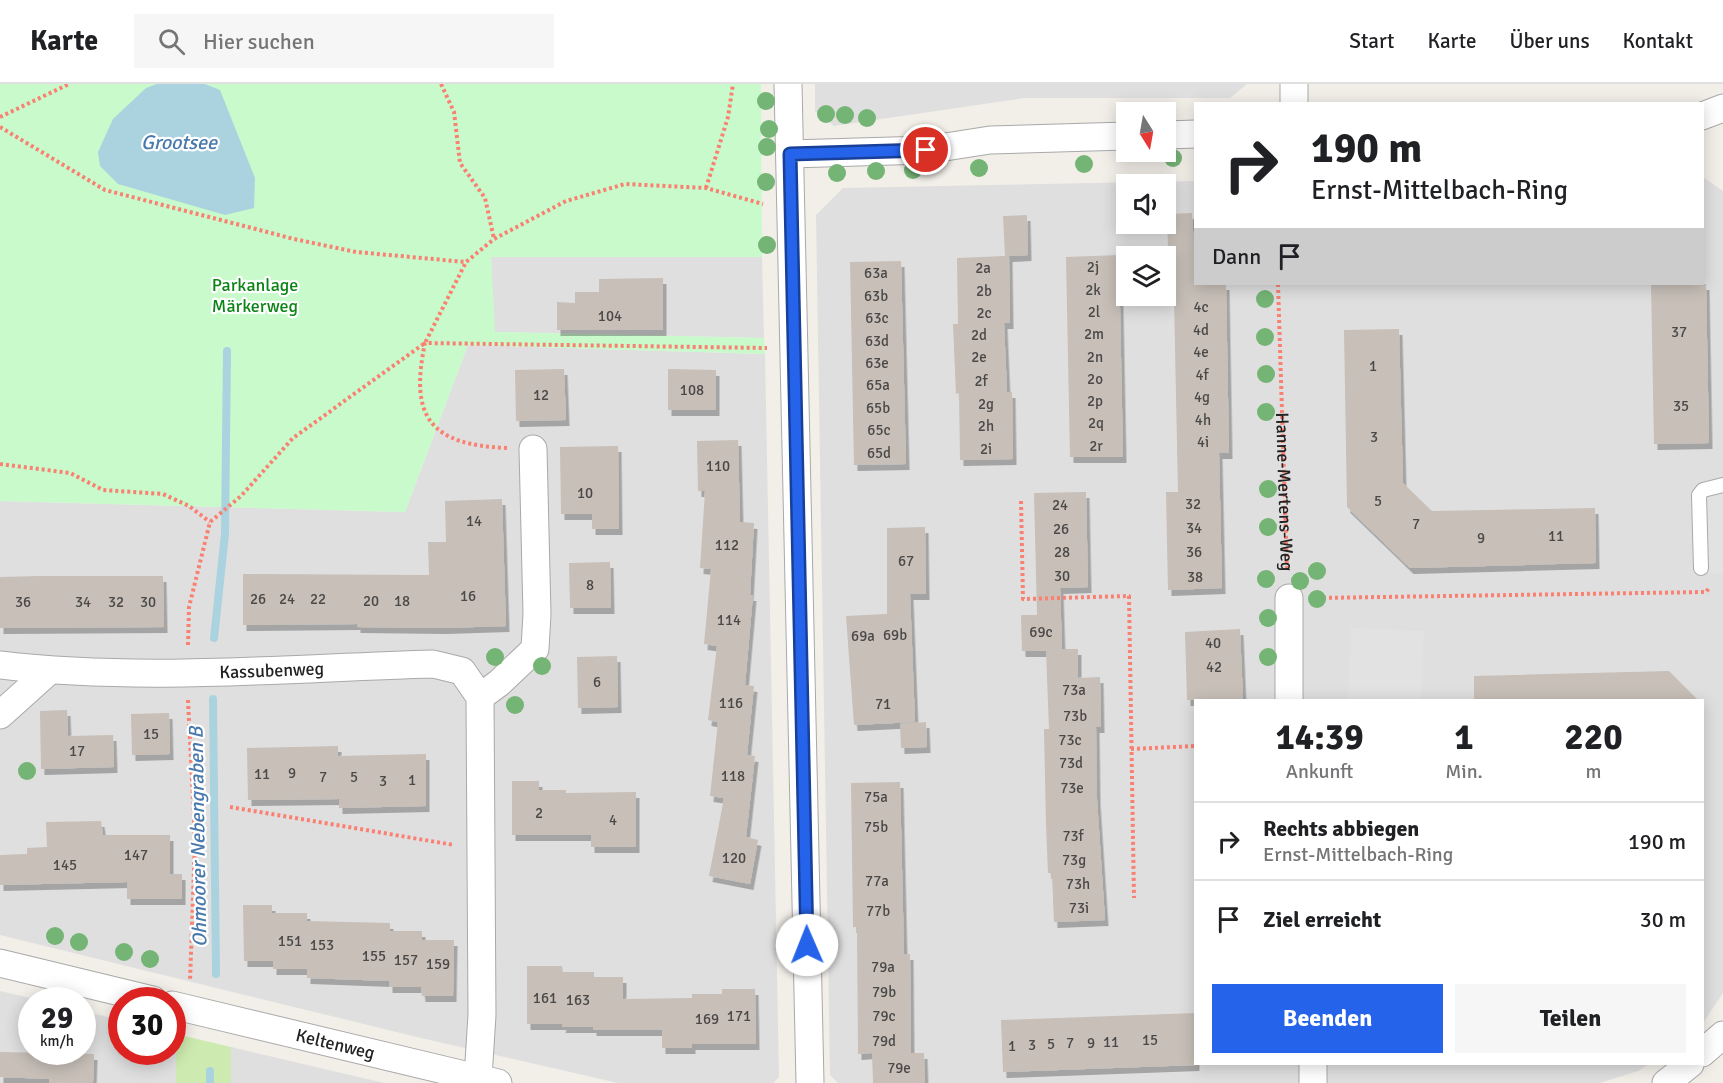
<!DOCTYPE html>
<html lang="de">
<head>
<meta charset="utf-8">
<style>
	body { margin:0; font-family:Signika,sans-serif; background:#f6f6f6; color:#202124; height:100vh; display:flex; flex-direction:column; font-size:22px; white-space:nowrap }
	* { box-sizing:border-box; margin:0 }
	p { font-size:20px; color:#757577 }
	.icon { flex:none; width:33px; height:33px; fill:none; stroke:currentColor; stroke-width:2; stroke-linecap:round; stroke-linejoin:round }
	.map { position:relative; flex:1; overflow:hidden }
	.drawer { position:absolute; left:1194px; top:615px; width:510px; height:366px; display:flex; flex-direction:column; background:#fff; border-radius:0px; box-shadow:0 3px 15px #0003 }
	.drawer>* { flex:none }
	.guide { position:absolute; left:1194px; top:18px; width:510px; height:183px; border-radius:0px; box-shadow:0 3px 15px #0003; background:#fff; color:#202124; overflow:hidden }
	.needle { width:39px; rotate:169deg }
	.buttons { position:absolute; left:1116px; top:18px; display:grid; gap:12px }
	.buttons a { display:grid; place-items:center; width:60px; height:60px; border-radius:0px; background:#fff; box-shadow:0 3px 15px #0003; font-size:30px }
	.speed { position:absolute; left:18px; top:903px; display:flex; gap:12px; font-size:30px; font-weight:700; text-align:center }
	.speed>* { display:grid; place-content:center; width:78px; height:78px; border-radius:50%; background:#fff; box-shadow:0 3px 15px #0003; line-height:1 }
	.speed small { font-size:15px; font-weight:400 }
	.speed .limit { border:9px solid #d22; background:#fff; color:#111 }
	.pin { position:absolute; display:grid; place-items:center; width:51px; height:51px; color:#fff; margin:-26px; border:3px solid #fff; border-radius:50%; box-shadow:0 2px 6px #0007 }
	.me { position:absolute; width:66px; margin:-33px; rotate:359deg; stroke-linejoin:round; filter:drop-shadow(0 0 4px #0008) }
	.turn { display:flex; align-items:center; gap:21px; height:126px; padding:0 18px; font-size:27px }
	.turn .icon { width:78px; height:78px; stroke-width:2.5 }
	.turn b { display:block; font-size:42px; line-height:51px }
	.then { display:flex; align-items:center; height:57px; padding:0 18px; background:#0003; gap:12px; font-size:22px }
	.eta { display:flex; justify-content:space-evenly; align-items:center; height:102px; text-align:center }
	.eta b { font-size:36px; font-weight:700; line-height:42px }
	.primary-button { display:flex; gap:12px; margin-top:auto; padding:12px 18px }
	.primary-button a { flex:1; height:69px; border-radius:0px; background:#2563eb; color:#fff; font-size:24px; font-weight:700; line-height:69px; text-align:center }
	.primary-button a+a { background:#f6f6f6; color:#202124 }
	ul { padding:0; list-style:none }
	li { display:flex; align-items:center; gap:18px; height:78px; padding:0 18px; border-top:2px solid #e0e0e0 }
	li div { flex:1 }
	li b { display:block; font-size:22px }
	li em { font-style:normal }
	header { display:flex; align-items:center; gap:36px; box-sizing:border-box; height:84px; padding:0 30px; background:#fff; border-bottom:2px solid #e0e0e0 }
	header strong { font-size:28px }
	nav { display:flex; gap:33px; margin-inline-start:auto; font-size:21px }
	.search { width:420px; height:54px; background:#f6f6f6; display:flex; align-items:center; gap:15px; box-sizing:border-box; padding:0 21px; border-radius:0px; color:#757577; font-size:22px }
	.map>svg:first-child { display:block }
	.residential { fill:#e0dfdf; fill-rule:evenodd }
	.grass { fill:#cdebb0 }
	.park { fill:#c8facc }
	.parking { fill:#e2e2e2 }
	.water { fill:#aad3df }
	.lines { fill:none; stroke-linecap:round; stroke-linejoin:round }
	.stream { stroke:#aad3df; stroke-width:8 }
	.building { fill:#c7bfb8; filter:url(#shadow) }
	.service-casing { stroke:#a9a9a9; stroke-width:16 }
	.minor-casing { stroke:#a9a9a9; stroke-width:29 }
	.path { stroke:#fa8072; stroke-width:4; stroke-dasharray:3 3; stroke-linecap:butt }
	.service { stroke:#fff; stroke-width:14 }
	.minor { stroke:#fff; stroke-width:27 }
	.tree { fill:#74b475 }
	.route-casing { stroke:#184099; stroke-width:15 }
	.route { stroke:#2563eb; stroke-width:10 }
	.labels { text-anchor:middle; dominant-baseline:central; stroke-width:4.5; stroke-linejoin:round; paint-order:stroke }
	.number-label { font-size:15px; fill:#4b4948 }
	.park-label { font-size:18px; fill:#0c8416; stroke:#fff }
	.street-label { font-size:18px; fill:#222; stroke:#fff }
	.water-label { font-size:20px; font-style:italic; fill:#4a7aab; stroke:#fff }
</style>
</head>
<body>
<header>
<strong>Karte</strong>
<div class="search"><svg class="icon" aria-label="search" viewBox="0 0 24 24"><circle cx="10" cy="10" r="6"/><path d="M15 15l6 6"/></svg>Hier suchen</div>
<nav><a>Start</a><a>Karte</a><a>Über uns</a><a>Kontakt</a></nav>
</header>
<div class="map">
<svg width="1723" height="999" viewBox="0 0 1723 999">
	<defs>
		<filter id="shadow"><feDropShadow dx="3.5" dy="6" stdDeviation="0" flood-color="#0004"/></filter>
	</defs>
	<rect width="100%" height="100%" fill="#f2efe9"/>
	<g class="residential">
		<path d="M815,0H1247L1230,14H1024L834,42L815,27Z"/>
		<path d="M1703,93L1723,107V909L1703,939L1702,616H1196V980H1649L1638,987L1600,999H838L830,991L816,131L843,104L1195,97L1196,200H1702ZM1126,100H1166V140H1126ZM1126,172H1166V212H1126Z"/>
		<path d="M491,173H762L764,254L494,248Z"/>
		<path d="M468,261L765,270L779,993L773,999H618L421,954L0,851V417L405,428Z"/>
		<path d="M0,907L39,916H32V968H82L83,927L121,936L122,968H172L173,949H176V999H0Z"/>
		<path d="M231,963L384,999H231Z"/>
	</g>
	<path class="grass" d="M176,950L231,963V999H176Z"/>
	<path class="park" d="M0,0H761L762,173H491L495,248L764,254L765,270L468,261L405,428L0,417Z"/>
	<g class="parking">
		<path d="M1723,401V489L1698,490L1694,402Z"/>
		<path d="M1351,544L1424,547L1421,616H1348Z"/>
	</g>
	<path class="water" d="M157,0H205L220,6L255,94L254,124L225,131L118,100L100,82L98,68L113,35L146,4Z"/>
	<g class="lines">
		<g class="stream">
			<path d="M214,554L225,450L227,267"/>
			<path d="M213,615L216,890"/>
			<path d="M210,987V999"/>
		</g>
	</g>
	<g class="building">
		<path d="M1192,129L1196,200H1226L1229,369H1219L1222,504L1168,506L1166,408H1178L1173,167H1168L1167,130Z"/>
		<path d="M1027,131L1028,171L1009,172L1010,239H1004L1007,308H1012L1013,375L960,376L959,309L956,310L953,240H958L957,174L1005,172L1003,132Z"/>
		<path d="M1119,171L1123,373H1070L1066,173Z"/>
		<path d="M901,177L906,380L854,381L850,178Z"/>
		<path d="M663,194V246H557V218L575,219V208H599V195Z"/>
		<path d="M1651,200H1706L1709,359L1654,360Z"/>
		<path d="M1399,245L1403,399L1432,427L1595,424L1596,479L1410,484L1347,423L1344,246Z"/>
		<path d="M564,285L566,336L516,337L515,286Z"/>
		<path d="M668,285L716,286V326H668Z"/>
		<path d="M738,356L740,438L754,439L750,511H753L745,601L754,602L747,671L755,672L746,753L758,756L750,800L709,792L724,714L710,712L718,638L708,636L717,562L704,560L711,485L700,484L705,407H698L697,357Z"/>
		<path d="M618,362L619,445H592V430H561L560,363Z"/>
		<path d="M1086,408L1088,503L1060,504L1062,565H1078V594L1100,593L1101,643H1096L1097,715L1105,836L1054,838L1052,789H1048L1046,740L1044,645H1049L1046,567H1022L1021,531H1037L1034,409Z"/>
		<path d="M502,415L506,542L443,544L357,543V540L243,541V490L429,491L428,458H446L445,417Z"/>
		<path d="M925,443L926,510H910L915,638L854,641L846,532L887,530V444Z"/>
		<path d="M610,478L611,524H570L569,479Z"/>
		<path d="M39,492H163L164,543L0,544V493Z"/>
		<path d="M1240,545L1243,616H1187L1185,548Z"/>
		<path d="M617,572L618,623L578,624L577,573Z"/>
		<path d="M1669,587L1698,616H1474V592Z"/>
		<path d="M67,626L68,652L113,651L114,683L41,685L40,627Z"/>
		<path d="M169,629L170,670L132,671L131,630Z"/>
		<path d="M926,638L927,663L901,664L900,640Z"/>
		<path d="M338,662V672L426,670V722L339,724V715L248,716L247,664Z"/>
		<path d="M512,697H539V706H566V709L636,708V763H591V751H512Z"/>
		<path d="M900,698L904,870H910L911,969H924L925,999H873L872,969L858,970L857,843H853L851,699Z"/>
		<path d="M101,737L103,751H170V790H182V815H127V798L0,801V771L27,770V764L47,763L46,738Z"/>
		<path d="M243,821H272V829H307V837L390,839V847H422V856H454L453,912H422L421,903H389V897L307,894V885H273V877H244Z"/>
		<path d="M527,882H562L563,888H594V893H623V915L692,914V910H722V905H755L756,960H692V964H662V946H593V943H562L563,940H527Z"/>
		<path d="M1196,929V981L1003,988L1001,936Z"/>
		<path d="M0,968L94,970L93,999H49V995L0,993Z"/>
	</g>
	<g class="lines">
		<defs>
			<path id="service" d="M1701,484L1699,411L1703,406L1723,401"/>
			<g id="minor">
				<path d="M788,0L810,999"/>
				<path d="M1294,0V20"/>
				<path d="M1702,32L1723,24"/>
				<path d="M1166,51L1196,50"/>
				<path d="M790,70L926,66L990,56L1126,52"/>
				<path d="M1289,514V616"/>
				<path id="s2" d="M0,581C141,598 291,584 433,580L462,587L480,613L482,931L478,994"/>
				<path d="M480,613L499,599L535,565L537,530L533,365"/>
				<path d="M0,631L49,587"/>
				<path d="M0,879L153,916"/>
				<path id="s3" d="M172,921L498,999"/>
				<path d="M1702,969L1723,951"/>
				<path d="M1313,980V999"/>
				<path d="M1666,999L1690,980"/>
			</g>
		</defs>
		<use href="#service" class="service-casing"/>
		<use href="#minor" class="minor-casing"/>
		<g class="path">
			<path d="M441,0L454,28L460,79L485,114L494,155"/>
			<path d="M0,33L69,0"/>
			<path d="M0,43L105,106L294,155L356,168L466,178L494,155L566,117L625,100L706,104L763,120"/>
			<path d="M706,104L728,33L733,0"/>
			<path id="s1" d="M1278,200L1287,487"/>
			<path d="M507,364C431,361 409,334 425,259L767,264"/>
			<path d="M0,380L70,389L103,406L163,410L189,422L210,438"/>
			<path d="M1021,417L1023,515L1129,512L1134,814"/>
			<path d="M1317,514L1706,508L1709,504"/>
			<path d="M188,561L189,523L210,438L241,412L293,354L425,259L466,178"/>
			<path d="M188,616L195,756L190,897"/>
			<path d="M1131,665L1196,662"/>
			<path d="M230,723L454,761"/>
		</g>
		<use href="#service" class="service"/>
		<use href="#minor" class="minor"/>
	</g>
	<g class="tree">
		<circle cx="766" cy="17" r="9"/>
		<circle cx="826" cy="30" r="9"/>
		<circle cx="845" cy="31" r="9"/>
		<circle cx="867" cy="34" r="9"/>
		<circle cx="769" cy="45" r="9"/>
		<circle cx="767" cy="63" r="9"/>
		<circle cx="1173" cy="74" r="9"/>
		<circle cx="1084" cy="80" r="9"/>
		<circle cx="979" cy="84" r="9"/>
		<circle cx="913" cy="86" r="9"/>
		<circle cx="876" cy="87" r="9"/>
		<circle cx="837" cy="89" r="9"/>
		<circle cx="766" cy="98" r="9"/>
		<circle cx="767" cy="161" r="9"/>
		<circle cx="1265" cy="215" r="9"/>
		<circle cx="1265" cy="253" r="9"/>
		<circle cx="1266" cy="290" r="9"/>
		<circle cx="1266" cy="328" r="9"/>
		<circle cx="1268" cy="405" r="9"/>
		<circle cx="1268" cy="443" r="9"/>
		<circle cx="1317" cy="487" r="9"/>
		<circle cx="1266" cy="495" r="9"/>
		<circle cx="1300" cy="497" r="9"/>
		<circle cx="1317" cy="515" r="9"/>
		<circle cx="1268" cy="534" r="9"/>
		<circle cx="495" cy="573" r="9"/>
		<circle cx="1268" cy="573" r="9"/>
		<circle cx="542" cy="582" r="9"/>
		<circle cx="515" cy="621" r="9"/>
		<circle cx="27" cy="687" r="9"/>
		<circle cx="55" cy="852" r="9"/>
		<circle cx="79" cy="858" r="9"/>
		<circle cx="124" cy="868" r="9"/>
		<circle cx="150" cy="875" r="9"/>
	</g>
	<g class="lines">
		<defs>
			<path id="route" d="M807,861L790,70L926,66"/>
		</defs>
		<use href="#route" class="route-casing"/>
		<use href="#route" class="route"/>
	</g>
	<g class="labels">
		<g class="number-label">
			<text x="1093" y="183">2j</text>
			<text x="983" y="184">2a</text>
			<text x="876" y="189">63a</text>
			<text x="1093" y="206">2k</text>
			<text x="984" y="207">2b</text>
			<text x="876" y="212">63b</text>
			<text x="1201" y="223">4c</text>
			<text x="1094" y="228">2l</text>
			<text x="984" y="229">2c</text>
			<text x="610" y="232">104</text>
			<text x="877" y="234">63c</text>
			<text x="1201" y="246">4d</text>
			<text x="1679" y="248">37</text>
			<text x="1094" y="250">2m</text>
			<text x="979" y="251">2d</text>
			<text x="877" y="257">63d</text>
			<text x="1201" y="268">4e</text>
			<text x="979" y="273">2e</text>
			<text x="1095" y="273">2n</text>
			<text x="877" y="279">63e</text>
			<text x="1373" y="282">1</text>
			<text x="1202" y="291">4f</text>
			<text x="1095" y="295">2o</text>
			<text x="981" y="297">2f</text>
			<text x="878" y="301">65a</text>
			<text x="692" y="306">108</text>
			<text x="541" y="311">12</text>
			<text x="1202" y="313">4g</text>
			<text x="1095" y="317">2p</text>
			<text x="986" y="320">2g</text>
			<text x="1681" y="322">35</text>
			<text x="878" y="324">65b</text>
			<text x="1203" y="336">4h</text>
			<text x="1096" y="339">2q</text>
			<text x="986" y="342">2h</text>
			<text x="879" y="346">65c</text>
			<text x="1374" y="353">3</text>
			<text x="1203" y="358">4i</text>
			<text x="1096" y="362">2r</text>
			<text x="986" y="365">2i</text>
			<text x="879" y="369">65d</text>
			<text x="718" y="382">110</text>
			<text x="585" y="409">10</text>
			<text x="1378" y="417">5</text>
			<text x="1193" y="420">32</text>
			<text x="1060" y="421">24</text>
			<text x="474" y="437">14</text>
			<text x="1416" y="440">7</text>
			<text x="1194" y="444">34</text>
			<text x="1061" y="445">26</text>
			<text x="1556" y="452">11</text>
			<text x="1481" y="454">9</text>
			<text x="727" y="461">112</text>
			<text x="1062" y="468">28</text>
			<text x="1194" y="468">36</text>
			<text x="906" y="477">67</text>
			<text x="1062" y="492">30</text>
			<text x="1195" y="493">38</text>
			<text x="590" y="501">8</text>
			<text x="468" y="512">16</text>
			<text x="258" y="515">26</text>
			<text x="287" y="515">24</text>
			<text x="318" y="515">22</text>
			<text x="371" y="517">20</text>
			<text x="402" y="517">18</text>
			<text x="23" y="518">36</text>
			<text x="83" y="518">34</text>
			<text x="116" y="518">32</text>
			<text x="148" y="518">30</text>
			<text x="729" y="536">114</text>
			<text x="1041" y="548">69c</text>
			<text x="895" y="551">69b</text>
			<text x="863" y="552">69a</text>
			<text x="1213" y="559">40</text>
			<text x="1214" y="583">42</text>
			<text x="597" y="598">6</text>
			<text x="1074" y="606">73a</text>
			<text x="731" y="619">116</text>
			<text x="883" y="620">71</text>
			<text x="1075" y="632">73b</text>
			<text x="151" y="650">15</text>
			<text x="1070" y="656">73c</text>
			<text x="77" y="667">17</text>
			<text x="1071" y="679">73d</text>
			<text x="292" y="689">9</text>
			<text x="262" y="690">11</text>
			<text x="733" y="692">118</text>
			<text x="323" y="693">7</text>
			<text x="354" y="693">5</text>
			<text x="412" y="696">1</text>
			<text x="383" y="697">3</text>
			<text x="1072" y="704">73e</text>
			<text x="876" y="713">75a</text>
			<text x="539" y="729">2</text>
			<text x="613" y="736">4</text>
			<text x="876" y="743">75b</text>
			<text x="1073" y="752">73f</text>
			<text x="136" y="771">147</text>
			<text x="734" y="774">120</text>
			<text x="1074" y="776">73g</text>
			<text x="65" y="781">145</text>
			<text x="877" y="797">77a</text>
			<text x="1078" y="800">73h</text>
			<text x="1079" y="824">73i</text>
			<text x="878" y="827">77b</text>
			<text x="290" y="857">151</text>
			<text x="322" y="861">153</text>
			<text x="374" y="872">155</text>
			<text x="406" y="876">157</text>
			<text x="438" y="880">159</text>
			<text x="883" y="883">79a</text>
			<text x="884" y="908">79b</text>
			<text x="545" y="914">161</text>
			<text x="578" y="916">163</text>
			<text x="739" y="932">171</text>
			<text x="884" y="932">79c</text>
			<text x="707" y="935">169</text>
			<text x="1150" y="956">15</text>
			<text x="884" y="957">79d</text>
			<text x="1111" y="958">11</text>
			<text x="1070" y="959">7</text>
			<text x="1091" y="959">9</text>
			<text x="1051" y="960">5</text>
			<text x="1032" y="961">3</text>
			<text x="1012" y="962">1</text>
			<text x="899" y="984">79e</text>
		</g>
		<g class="park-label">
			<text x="255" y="201">Parkanlage<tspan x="255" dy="21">Märkerweg</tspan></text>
		</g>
		<g class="street-label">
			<text stroke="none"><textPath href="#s1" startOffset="208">Hanne-Mertens-Weg</textPath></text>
			<text stroke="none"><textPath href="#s2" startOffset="272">Kassubenweg</textPath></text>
			<text stroke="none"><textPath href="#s3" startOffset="168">Keltenweg</textPath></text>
		</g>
		<g class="water-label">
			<text x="179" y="58">Grootsee</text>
			<text transform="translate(198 753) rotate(-91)">Ohmoorer Nebengraben B</text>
		</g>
	</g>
</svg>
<div class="buttons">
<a><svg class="needle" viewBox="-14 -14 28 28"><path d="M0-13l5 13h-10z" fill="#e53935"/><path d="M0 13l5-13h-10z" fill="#757577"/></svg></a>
<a><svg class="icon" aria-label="sound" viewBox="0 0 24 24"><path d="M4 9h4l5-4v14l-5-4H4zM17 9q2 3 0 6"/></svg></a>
<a><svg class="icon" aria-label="layers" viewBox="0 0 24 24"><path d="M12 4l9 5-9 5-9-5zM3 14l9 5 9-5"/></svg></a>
</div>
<div class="speed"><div>29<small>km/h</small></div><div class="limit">30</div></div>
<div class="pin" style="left:926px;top:66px;background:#d93025"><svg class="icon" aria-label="arrive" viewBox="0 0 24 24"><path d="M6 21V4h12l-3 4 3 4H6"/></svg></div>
<svg class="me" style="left:807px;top:861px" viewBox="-20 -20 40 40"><circle r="19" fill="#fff"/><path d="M0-13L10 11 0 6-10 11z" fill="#2563eb"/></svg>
<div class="guide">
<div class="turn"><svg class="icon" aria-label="right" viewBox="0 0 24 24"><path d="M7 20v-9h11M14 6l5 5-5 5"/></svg><div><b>190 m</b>Ernst-Mittelbach-Ring</div></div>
<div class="then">Dann<svg class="icon" aria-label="arrive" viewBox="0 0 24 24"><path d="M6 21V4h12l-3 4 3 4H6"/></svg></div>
</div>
<section class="drawer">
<div class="eta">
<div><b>14:39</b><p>Ankunft</p></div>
<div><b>1</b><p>Min.</p></div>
<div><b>220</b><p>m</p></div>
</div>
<ul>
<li><svg class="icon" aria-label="right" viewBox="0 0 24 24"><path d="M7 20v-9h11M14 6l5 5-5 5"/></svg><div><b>Rechts abbiegen</b><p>Ernst-Mittelbach-Ring</p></div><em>190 m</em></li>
<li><svg class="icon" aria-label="arrive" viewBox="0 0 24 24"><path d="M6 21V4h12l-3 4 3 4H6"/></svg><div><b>Ziel erreicht</b></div><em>30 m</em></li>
</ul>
<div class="primary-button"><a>Beenden</a><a>Teilen</a></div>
</section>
</div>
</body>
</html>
